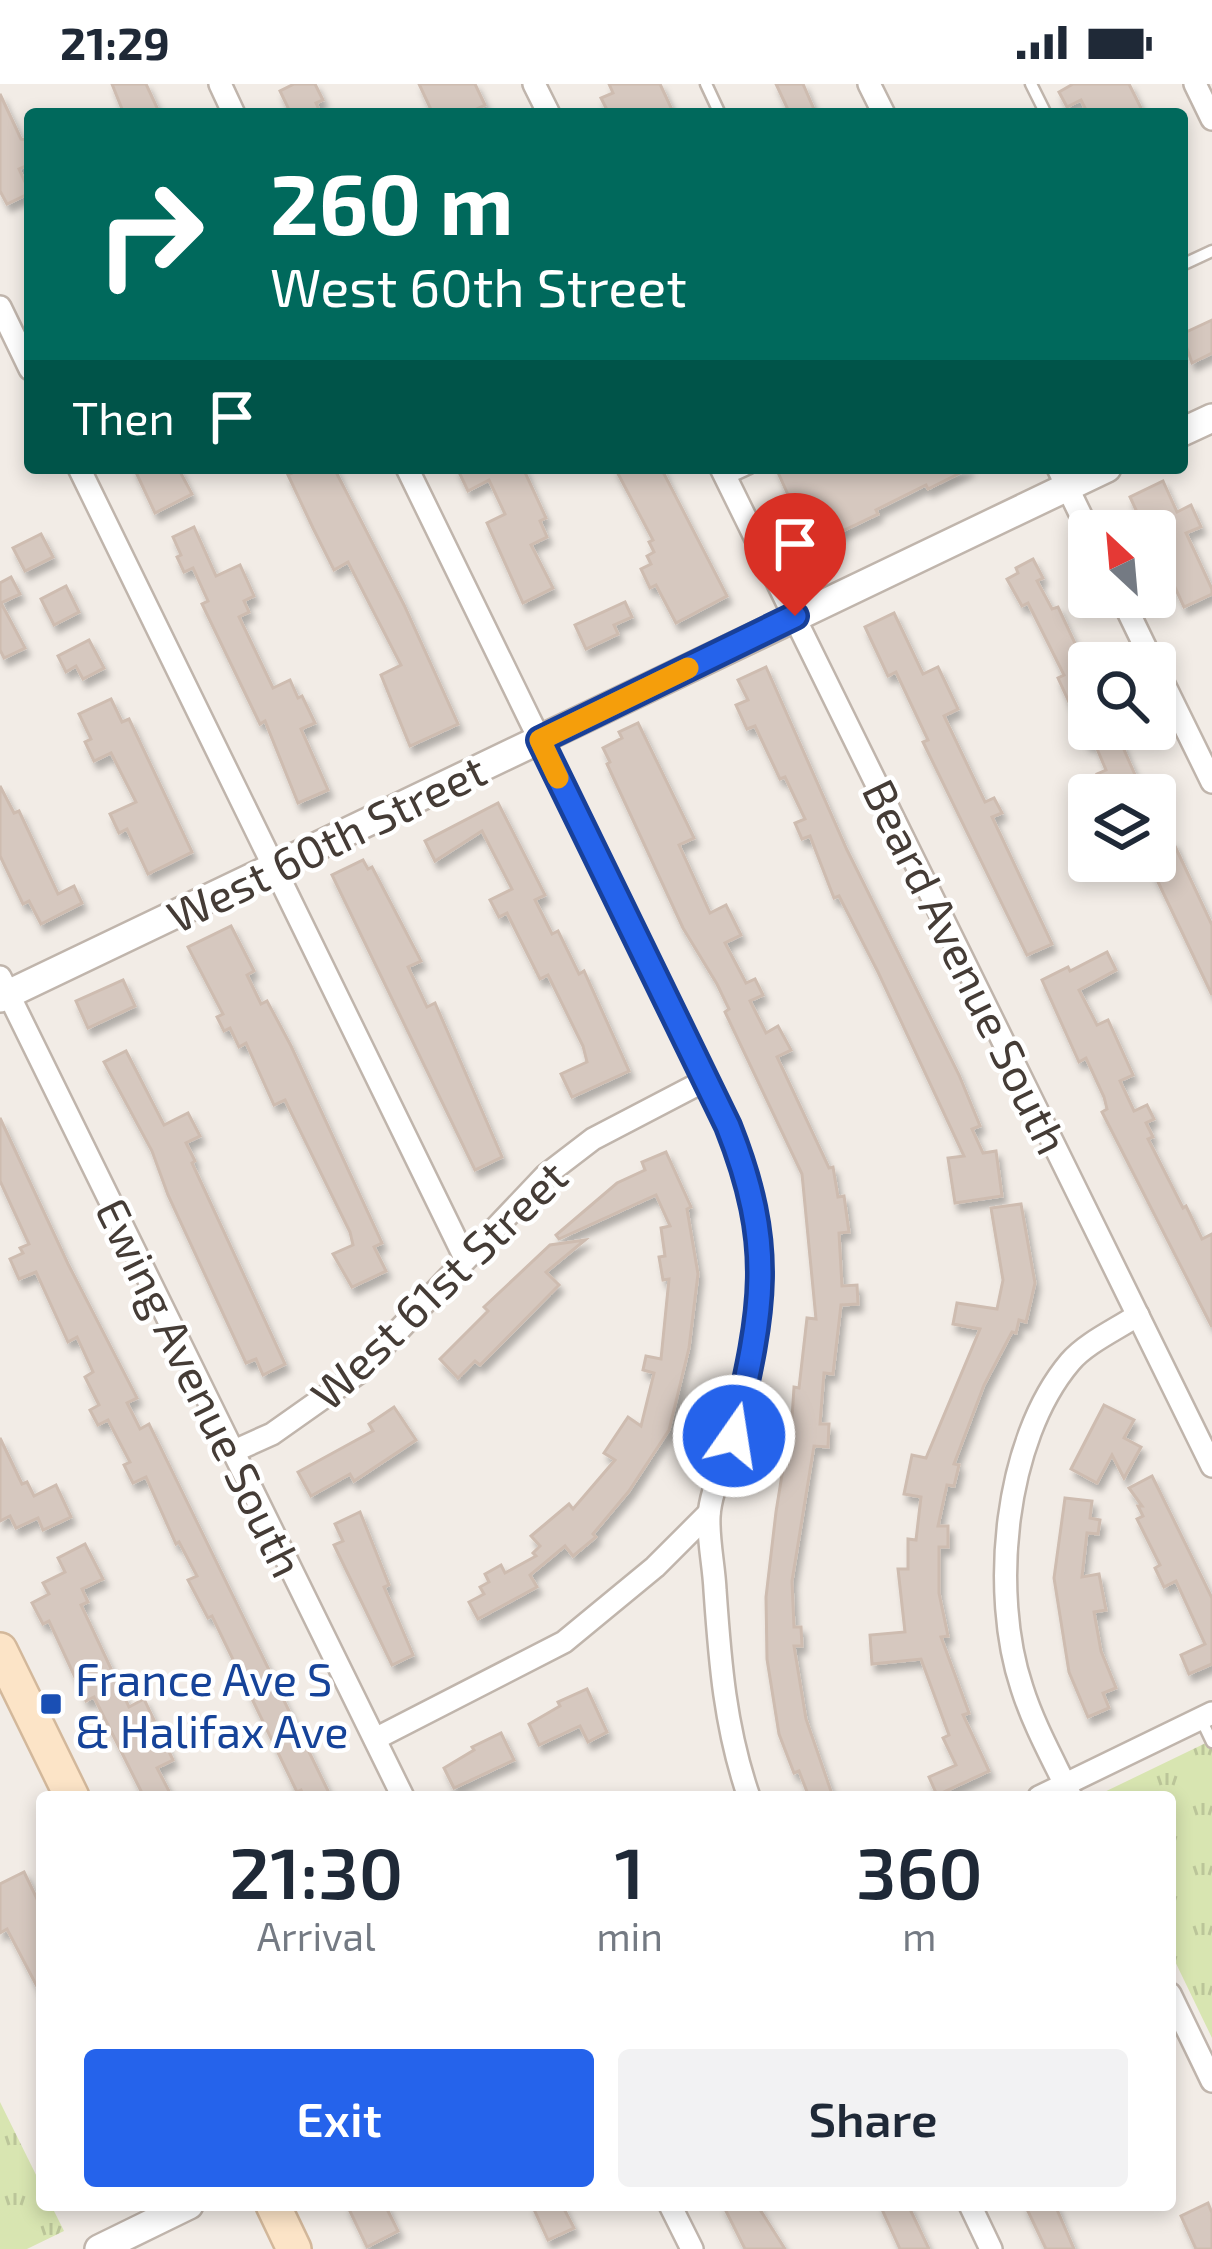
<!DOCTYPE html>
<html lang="en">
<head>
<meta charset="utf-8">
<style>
	body { margin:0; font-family:"Exo 2",sans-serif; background:#f2f2f3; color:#1f2937; height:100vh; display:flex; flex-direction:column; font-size:45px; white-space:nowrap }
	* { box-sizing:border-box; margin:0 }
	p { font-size:39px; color:#747a83 }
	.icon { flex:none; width:66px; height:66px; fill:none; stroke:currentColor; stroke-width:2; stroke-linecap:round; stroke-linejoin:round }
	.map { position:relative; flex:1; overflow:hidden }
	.details { position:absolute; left:36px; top:1707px; width:1140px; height:420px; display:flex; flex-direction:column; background:#fff; border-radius:12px; box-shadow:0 6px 18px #0003 }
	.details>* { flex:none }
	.banner { position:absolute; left:24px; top:24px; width:1164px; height:366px; border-radius:12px; box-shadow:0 6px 18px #0003; background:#00695c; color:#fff; overflow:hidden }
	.needle { width:78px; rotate:334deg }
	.fabs { position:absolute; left:1068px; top:426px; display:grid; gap:24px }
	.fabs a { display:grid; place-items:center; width:108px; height:108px; border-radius:12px; background:#fff; box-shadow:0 6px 18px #0003; font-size:60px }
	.pin { position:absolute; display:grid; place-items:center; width:102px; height:102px; color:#fff; margin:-123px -51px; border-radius:50% 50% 50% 0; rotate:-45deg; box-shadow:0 0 12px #0007 }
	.pin .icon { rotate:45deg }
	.me { position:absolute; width:132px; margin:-66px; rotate:13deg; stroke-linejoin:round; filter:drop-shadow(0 0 9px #0008) }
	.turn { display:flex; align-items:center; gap:42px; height:252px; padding:0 48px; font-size:54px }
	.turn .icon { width:156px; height:156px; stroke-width:2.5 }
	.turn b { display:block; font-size:84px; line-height:102px }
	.then { display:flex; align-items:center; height:114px; padding:0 48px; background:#0003; gap:24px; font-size:45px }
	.eta { display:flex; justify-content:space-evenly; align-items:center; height:204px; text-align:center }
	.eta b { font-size:72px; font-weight:600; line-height:84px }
	.cta { display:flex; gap:24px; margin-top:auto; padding:24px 48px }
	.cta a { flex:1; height:138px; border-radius:12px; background:#2563eb; color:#fff; font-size:48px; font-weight:600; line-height:138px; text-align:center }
	.cta a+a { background:#f2f2f3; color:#1f2937 }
	.status { display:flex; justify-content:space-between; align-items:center; height:84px; padding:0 60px; background:#fff; direction:ltr }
	.status svg { height:33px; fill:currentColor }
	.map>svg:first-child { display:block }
	.park { fill:url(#park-tufts) }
	.building { fill:#d6c8bf; stroke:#cebcb0; stroke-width:3; filter:url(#shadow) }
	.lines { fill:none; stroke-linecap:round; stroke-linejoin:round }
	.service-casing { stroke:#c0b5ac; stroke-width:15 }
	.minor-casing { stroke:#c0b5ac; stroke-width:26 }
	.tertiary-casing { stroke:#c0b5ac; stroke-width:32 }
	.secondary-casing { stroke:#d3b89b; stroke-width:38 }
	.service { stroke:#fff; stroke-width:10 }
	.minor { stroke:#fff; stroke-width:21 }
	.tertiary { stroke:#fff; stroke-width:27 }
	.secondary { stroke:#fce4c7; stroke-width:33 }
	.route-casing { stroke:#184099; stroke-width:30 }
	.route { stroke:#2563eb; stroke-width:21 }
	.slow { stroke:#f59e0b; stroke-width:21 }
	.transit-dot { fill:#1a4fb4; stroke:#fff; stroke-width:4.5 }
	.labels { text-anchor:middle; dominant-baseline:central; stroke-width:9; stroke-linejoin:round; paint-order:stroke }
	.street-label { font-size:45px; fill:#453c36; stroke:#fff }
	.transit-label { font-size:45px; fill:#164399; stroke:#fff; text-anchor:start }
</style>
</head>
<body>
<div class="status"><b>21:29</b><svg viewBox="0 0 49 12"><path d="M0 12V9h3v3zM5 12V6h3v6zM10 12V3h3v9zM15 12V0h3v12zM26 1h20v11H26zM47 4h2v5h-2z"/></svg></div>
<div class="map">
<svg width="1212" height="2165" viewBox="0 0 1212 2165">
	<defs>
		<pattern id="park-tufts" width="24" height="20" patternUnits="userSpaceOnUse" patternTransform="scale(3)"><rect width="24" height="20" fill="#d8e5b1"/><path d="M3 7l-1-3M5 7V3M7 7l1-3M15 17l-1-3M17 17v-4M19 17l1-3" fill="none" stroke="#bbc599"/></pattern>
		<filter id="shadow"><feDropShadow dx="4" dy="7" stdDeviation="3" flood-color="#0004"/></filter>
	</defs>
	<rect width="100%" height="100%" fill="#f2ece6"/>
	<g class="park">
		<path d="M1212,1656V1954L1170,1867V1713H1094Z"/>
		<path d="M0,2018L42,2103V2121H51L64,2147L27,2165H0Z"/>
	</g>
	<g class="building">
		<path d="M112,0H146L160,30H124Z"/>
		<path d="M294,0H315L323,16L316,19L321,30H291L280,7Z"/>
		<path d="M419,0H475L485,21L466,30H433Z"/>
		<path d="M609,0H660L674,30H609L601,14L613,9Z"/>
		<path d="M776,0H803L816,30H790Z"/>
		<path d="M1073,0H1129L1144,30H1088L1081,16L1067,23L1059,8Z"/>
		<path d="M0,10L21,55L30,56V80L19,85L30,109L7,120L0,107Z"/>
		<path d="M1212,236V269L1192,279L1182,250Z"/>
		<path d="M134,384H178L192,410L155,429Z"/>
		<path d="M303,384H334L404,521L458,640L410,662L381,591L401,581L348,478L334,486L313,444L288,391Z"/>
		<path d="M457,384H523L546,434L540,437L547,453L531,461L553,504L523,519L487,439L505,430L489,396L468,407Z"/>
		<path d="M615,384H661L727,512L676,539L656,501L650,504L641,485L651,480L647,472L654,468L649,458L653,456Z"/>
		<path d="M776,384H970L928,405L926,401L876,426L878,430L811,462Z"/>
		<path d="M1163,397L1177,428L1191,421L1201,443L1186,449L1212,505V510L1184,523L1161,473L1169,469L1152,433L1142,439L1130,413Z"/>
		<path d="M194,443L216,492L240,481L254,512L244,517L249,528L239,533L273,604L290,596L298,614L302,612L315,639L301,645L328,706L298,719L265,637L260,640L202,520L208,517L193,484L184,488L177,473L181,471L173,453Z"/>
		<path d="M41,450L53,473L25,487L13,464Z"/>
		<path d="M1033,475L1043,494L1037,497L1052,525L1058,523L1089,589V662L1058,594L1064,591L1028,519L1022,522L1007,495L1018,489L1016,484Z"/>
		<path d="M11,493L20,510L1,519L25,564L4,574L0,566V499Z"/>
		<path d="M66,502L79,528L54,541L41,515Z"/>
		<path d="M625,518L632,533L614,541L618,550L586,565L575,541Z"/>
		<path d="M894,529L923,590L938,583L958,625L944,632L985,718L994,714L1002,729L992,733L1052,860L1027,871L923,658L928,656L896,588L888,592L865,543Z"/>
		<path d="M89,556L104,584L83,595L76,582L66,588L58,572Z"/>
		<path d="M766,583L847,766L959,991L980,1042L972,1045L983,1069L996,1067L1002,1112L955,1119L948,1074L964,1072L878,888L839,812L834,814L810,752L802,755L795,739L805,735L785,693L780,695L755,642L747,645L736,621L748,616L738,596Z"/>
		<path d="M111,615L122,638L129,635L192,768L148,790L127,745L119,749L110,730L136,718L111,669L94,677L85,658L91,655L79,630Z"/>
		<path d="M638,639L694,754L679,761L710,829L726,821L741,851L725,859L746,899L755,895L763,911L750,917L766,949L778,942L791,966L777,973L829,1084L833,1083L838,1113L844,1112L849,1148L839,1149L842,1202L857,1201L858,1220L841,1221L833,1290L824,1289L820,1340H829L828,1363L814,1362L792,1497L794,1543H801L802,1562H794L806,1635L833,1713H809L799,1687L794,1689L779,1650L767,1575L766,1513L776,1428L786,1366H790L794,1303L799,1304L807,1234L816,1235L802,1090L725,928L729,925L717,900L683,844L607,680L610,678L603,664L622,654L619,648Z"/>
		<path d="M1115,645L1139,700L1144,711H1106L1097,690L1106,686L1092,653Z"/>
		<path d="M0,702L14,729L19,727L58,810L74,802L82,819L41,840L29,817L23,820L0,772Z"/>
		<path d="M498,719L545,811L535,816L552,850L558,847L579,890L584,887L629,987L572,1013L561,990L587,978L583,962L548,891L540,895L507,829L499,833L490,816L512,805L482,747L435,777L425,757Z"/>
		<path d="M1155,734L1168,761L1173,758L1212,841V911L1148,777H1155Z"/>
		<path d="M363,776L368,785L372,783L421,877L408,883L427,923L435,919L502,1073L475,1086L332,791Z"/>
		<path d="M231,842L254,887L247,891L261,920L267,917L291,962L382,1159L374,1163L386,1187L352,1203L333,1170L353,1161L350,1148L285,1016L274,1021L246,959L239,963L230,944L224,947L217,933L223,930L188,863Z"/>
		<path d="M1107,868L1116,886L1079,906L1097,941L1108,936L1133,991L1120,997L1134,1027L1147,1021L1154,1035L1146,1039L1153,1053L1148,1055L1183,1124L1186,1122L1202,1155L1212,1150V1243L1102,1028L1107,1025L1104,1013L1086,974L1079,978L1042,896L1068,883L1070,887Z"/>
		<path d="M123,896L135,922L88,944L76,917Z"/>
		<path d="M126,967L164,1041L188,1029L200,1052L186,1059L195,1077L192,1079L285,1280L263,1291L256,1275L246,1279L168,1111L152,1067L104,978Z"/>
		<path d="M0,1034L68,1180L137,1314L127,1319L140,1345L149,1340L331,1713H304L301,1706L297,1708L212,1532L208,1534L188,1496L197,1492L179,1458L176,1460L146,1393L133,1399L124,1381L130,1378L108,1336L98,1341L90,1326L99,1321L85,1293L93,1288L77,1253L68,1258L36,1188L19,1195L10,1175L23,1169L20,1164L29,1160L0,1097Z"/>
		<path d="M666,1068L691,1123L687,1125L698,1190L689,1264L669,1346L629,1407L593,1450L596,1453L573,1472L565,1462L530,1491L537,1503L478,1535L469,1518L484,1510L480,1503L489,1498L485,1490L501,1481L505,1489L536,1472L533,1469L540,1462L531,1452L569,1420L573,1425L615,1376L604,1369L628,1333L641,1342L654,1289L643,1286L646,1272L661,1275L669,1195L663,1196L659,1173L665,1172L661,1144L670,1142L656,1111L559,1155L556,1151L617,1099L645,1086L642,1078Z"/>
		<path d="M1021,1120L1035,1199L1026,1238L1019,1236L1016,1249L1012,1248L984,1301L954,1380L959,1381L954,1402L947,1401L938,1442H948V1463H939V1509L948,1552L941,1553L969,1629L963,1631L989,1687L937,1711L929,1693L956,1681L943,1654L949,1651L921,1575L872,1580L870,1551L905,1548L898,1485H908V1455L916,1456L921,1413L904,1410L912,1371L926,1374L980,1245L953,1240L957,1219L997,1225L1003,1196L991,1124Z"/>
		<path d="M585,1156L546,1188L559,1201L480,1281L475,1277L458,1294L440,1275L488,1227L484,1223L550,1161Z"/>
		<path d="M1104,1321L1134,1336L1124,1354L1141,1363L1124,1394L1112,1371L1097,1399L1071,1385Z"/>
		<path d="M394,1323L416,1356L354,1397L350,1390L311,1412L298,1388L373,1347L369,1340Z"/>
		<path d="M0,1354L22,1400L27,1398L34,1412L56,1401L71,1433L43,1446L38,1434L16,1444L10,1432L0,1437Z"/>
		<path d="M1152,1392L1212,1514V1580L1189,1590L1181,1571L1205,1560L1176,1497L1164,1503L1155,1484L1160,1481L1137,1435L1143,1432L1138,1422H1142L1129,1404Z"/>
		<path d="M1065,1414L1092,1417L1090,1434L1100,1436L1098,1450L1087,1449L1082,1493L1099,1490L1106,1526L1094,1528L1101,1567L1116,1604L1103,1609L1109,1624L1088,1633L1069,1588L1054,1494Z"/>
		<path d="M360,1428L389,1501L384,1503L413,1571L392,1581L334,1461L343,1457L335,1440Z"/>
		<path d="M85,1460L103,1495L82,1505L88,1518L81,1521L129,1623L144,1615L173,1676L157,1684L172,1713H144L94,1613L86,1617L49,1537L43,1540L32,1519L49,1510L43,1499L65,1488L58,1474Z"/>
		<path d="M587,1605L607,1648L588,1658L580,1642L539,1661L529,1640L560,1622L558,1618Z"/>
		<path d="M501,1649L514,1676L454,1704L444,1684L474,1666L472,1663Z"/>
		<path d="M24,1788L42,1825V1912L7,1845L0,1849V1800Z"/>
		<path d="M1208,2119L1212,2129V2165H1196L1181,2132Z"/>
		<path d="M347,2121H385L398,2147L367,2163Z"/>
		<path d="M532,2121H562L574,2144L548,2156Z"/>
		<path d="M723,2121H757L785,2165H745Z"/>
		<path d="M880,2121H908L929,2165H900Z"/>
		<path d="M1025,2121H1055L1074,2165H1046Z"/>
	</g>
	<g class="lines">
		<defs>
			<g id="service">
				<path d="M706,0L720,30"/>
				<path d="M1031,0L1046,30"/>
				<path d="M1182,181L1212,167"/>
				<path d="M726,395L750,384"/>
				<path d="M1201,1635L1212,1658"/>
			</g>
			<g id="minor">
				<path d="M220,0L234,30"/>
				<path d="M534,0L549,30"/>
				<path d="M869,0L884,30"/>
				<path d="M1195,0L1212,35"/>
				<path d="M0,223L30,285"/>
				<path d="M79,384L465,1174"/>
				<path d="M407,384L728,1042C775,1158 763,1228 735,1346C728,1374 710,1405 709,1433C708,1457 714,1482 715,1506C720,1578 725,1644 749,1713"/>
				<path d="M721,384L1212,1382"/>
				<path d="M1058,384L1089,448"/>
				<path d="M1121,513L1153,579"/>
				<path d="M1155,582L1212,698"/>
				<path d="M0,893L403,1713"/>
				<path d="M232,1368L272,1350L357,1290L546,1091L593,1055L706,996"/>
				<path d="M375,1655L564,1558L655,1483L709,1429"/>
				<path d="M1039,1713L1212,1629"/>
				<path d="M1071,1713C1054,1677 1034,1642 1022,1604C990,1509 1004,1356 1070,1278C1086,1259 1117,1245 1138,1231"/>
				<path d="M1170,1910L1212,1997"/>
				<path d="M670,2121L692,2165"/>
				<path d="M970,2121L991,2165"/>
			</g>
			<g id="tertiary">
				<path d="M1182,348L1212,334"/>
				<path d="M0,914L1107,384"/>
				<path d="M99,2165L189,2121"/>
			</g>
			<g id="secondary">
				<path d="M0,1566L72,1713"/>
				<path d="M273,2121L294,2165"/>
			</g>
		</defs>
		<use href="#service" class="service-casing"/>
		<use href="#minor" class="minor-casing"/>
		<use href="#tertiary" class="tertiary-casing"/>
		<use href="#secondary" class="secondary-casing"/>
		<use href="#service" class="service"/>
		<use href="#minor" class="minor"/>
		<use href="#tertiary" class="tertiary"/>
		<use href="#secondary" class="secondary"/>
	</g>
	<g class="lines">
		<defs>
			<path id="route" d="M734,1352C762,1227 777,1166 728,1042L540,656L795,532"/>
		</defs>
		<use href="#route" class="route-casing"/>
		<use href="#route" class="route"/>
		<path class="slow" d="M558,694L540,656L688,584"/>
	</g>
	<rect class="transit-dot" x="39" y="1608" width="24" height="24" rx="6"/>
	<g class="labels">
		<g class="street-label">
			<text transform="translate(326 758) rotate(-26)">West 60th Street</text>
			<text transform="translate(967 882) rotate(64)">Beard Avenue South</text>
			<text transform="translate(438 1200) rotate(-44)">West 61st Street</text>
			<text transform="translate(201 1303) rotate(64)">Ewing Avenue South</text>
		</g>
		<g class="transit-label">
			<text x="75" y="1594">France Ave S<tspan x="75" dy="52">&amp; Halifax Ave</tspan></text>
		</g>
	</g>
</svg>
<div class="fabs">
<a><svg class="needle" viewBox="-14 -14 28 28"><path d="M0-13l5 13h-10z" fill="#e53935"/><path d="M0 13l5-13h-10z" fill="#747a83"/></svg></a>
<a><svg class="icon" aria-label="search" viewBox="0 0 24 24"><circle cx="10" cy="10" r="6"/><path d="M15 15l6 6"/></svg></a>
<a><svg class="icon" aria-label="layers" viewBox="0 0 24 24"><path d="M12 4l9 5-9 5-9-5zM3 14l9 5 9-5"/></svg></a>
</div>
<div class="pin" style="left:795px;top:532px;background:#d93025"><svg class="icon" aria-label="arrive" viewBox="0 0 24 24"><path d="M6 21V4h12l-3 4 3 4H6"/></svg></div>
<svg class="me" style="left:734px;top:1352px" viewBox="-20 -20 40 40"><circle r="17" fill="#2563eb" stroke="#fff" stroke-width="3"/><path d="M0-11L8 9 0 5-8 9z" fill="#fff"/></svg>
<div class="banner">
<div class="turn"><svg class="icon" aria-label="right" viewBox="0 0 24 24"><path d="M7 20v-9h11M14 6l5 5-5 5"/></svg><div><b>260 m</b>West 60th Street</div></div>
<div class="then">Then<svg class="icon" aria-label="arrive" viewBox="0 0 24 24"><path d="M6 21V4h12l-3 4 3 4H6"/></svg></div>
</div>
<section class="details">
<div class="eta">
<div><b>21:30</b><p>Arrival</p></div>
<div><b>1</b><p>min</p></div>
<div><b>360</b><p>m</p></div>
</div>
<div class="cta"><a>Exit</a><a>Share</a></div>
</section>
</div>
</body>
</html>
